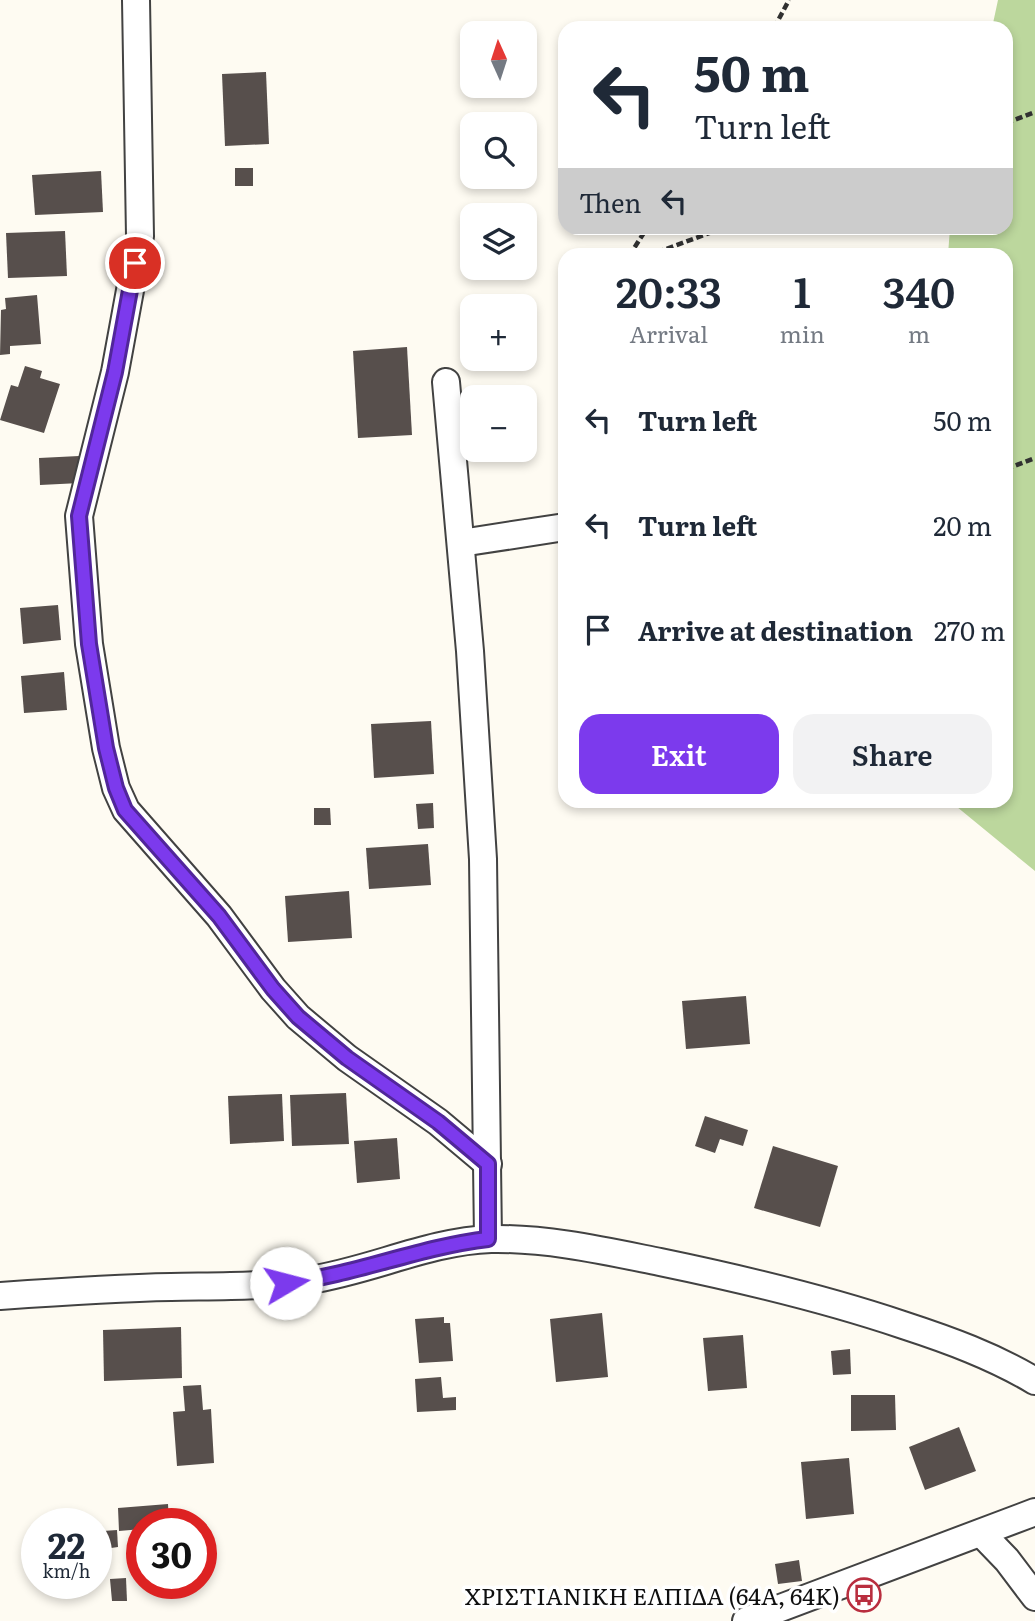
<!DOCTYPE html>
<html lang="en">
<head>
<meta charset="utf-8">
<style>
	body { margin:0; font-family:Literata,serif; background:#f2f2f3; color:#1f2937; height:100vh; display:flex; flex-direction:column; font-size:26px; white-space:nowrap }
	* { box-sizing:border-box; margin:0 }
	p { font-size:23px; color:#747a83 }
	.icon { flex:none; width:38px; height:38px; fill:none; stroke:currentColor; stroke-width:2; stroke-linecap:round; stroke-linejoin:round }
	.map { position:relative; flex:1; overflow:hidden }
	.sheet { position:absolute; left:558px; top:248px; width:455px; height:560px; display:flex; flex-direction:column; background:#fff; border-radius:21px; box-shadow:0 4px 10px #0003 }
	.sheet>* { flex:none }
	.banner { position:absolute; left:558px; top:21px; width:455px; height:214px; border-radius:21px; box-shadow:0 4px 10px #0003; background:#fff; color:#1f2937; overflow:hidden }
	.needle { width:46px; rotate:357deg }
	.buttons { position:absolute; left:460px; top:21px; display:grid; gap:14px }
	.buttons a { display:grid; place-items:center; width:77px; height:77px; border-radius:14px; background:#fff; box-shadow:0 4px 10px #0003; font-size:35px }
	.speed { position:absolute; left:21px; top:1508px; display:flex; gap:14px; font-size:35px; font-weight:700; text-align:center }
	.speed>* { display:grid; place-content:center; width:91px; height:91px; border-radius:50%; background:#fff; box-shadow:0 4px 10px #0003; line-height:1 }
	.speed small { font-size:18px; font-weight:400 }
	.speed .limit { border:10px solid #d22; background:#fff; color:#111 }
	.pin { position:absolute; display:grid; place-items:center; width:60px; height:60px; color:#fff; margin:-30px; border:4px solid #fff; border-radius:50%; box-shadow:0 2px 7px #0007 }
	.me { position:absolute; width:77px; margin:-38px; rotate:82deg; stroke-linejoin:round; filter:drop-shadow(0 0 5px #0008) }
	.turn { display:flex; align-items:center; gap:24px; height:147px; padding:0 21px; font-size:32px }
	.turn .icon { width:91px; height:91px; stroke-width:2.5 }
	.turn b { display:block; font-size:49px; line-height:60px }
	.then { display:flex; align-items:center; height:66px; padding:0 21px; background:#0003; gap:14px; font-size:26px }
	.eta { display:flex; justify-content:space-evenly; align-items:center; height:119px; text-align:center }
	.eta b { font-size:42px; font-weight:600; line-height:49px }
	.primary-button { display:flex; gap:14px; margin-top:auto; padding:14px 21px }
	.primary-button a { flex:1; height:80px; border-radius:21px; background:#7c3aed; color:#fff; font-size:28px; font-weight:600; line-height:80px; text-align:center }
	.primary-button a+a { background:#f2f2f3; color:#1f2937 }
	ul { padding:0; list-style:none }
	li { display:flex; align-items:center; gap:21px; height:105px; padding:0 21px }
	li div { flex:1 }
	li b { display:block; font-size:26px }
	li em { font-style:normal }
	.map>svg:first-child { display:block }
	.forest { fill:#bcd79d }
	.building { fill:#574f4c }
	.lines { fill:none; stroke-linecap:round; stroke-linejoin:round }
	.minor-casing { stroke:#424242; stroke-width:30 }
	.path { stroke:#313131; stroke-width:4.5; stroke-dasharray:7 3.5; stroke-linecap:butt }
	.minor { stroke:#fff; stroke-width:26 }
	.route-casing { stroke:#51269a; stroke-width:18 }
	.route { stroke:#7c3aed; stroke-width:12 }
	.labels { text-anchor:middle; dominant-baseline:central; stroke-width:7; stroke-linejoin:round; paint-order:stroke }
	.poi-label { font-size:23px; fill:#0f0f0f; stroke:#fff; text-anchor:end }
</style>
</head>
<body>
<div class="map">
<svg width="1035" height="1621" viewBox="0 0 1035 1621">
	<rect width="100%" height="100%" fill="#fefbf2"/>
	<path class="forest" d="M998,0H1035V871L951,802H1006V256L948,255L950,228H1006V28H992Z"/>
	<g class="building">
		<path d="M266,72L269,144L225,146L222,74Z"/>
		<rect x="235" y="168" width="18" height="18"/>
		<path d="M101,171L103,212L35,215L32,175Z"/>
		<path d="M65,231L67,276L8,278L6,233Z"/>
		<path d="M37,295L41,344L10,346V354L0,355L1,310L6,309L5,298Z"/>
		<path d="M407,347L412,435L358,438L353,351Z"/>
		<path d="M25,366L42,371L40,378L60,384L44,433L0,420L11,385L18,387Z"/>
		<path d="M79,456L80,483L40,485L39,458Z"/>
		<path d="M58,605L61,640L23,644L20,608Z"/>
		<path d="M64,672L67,710L24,713L21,676Z"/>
		<path d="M431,721L434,774L374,778L371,724Z"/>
		<path d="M433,803L434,828L418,829L416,804Z"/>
		<path d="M314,808H330L331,825H314Z"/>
		<path d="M428,844L431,885L369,889L366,848Z"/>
		<path d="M349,891L352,938L288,942L285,896Z"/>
		<path d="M746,996L750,1044L686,1049L682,1001Z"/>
		<path d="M346,1093L349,1144L292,1146L290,1095Z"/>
		<path d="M282,1094L284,1141L230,1144L228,1096Z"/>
		<path d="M705,1116L748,1130L743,1146L720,1139L715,1153L695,1146Z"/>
		<path d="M397,1138L400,1179L357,1183L354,1141Z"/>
		<path d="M773,1146L838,1166L820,1227L754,1208Z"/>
		<path d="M602,1313L608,1377L556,1382L550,1319Z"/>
		<path d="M444,1317V1323H450L453,1361L419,1363L415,1319Z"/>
		<path d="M181,1327L182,1378L104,1381L103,1330Z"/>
		<path d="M743,1335L747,1388L708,1391L703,1338Z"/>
		<path d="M850,1349L851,1374L833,1375L831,1351Z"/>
		<path d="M441,1377L443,1398L456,1397V1410L417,1412L415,1379Z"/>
		<path d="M201,1385L203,1410L211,1409L214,1463L177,1466L173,1412L185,1411L183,1386Z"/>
		<path d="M851,1395H895L896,1430L851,1431Z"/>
		<path d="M959,1427L976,1471L925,1490L909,1447Z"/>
		<path d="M849,1458L854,1514L806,1519L801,1462Z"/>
		<path d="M168,1504L169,1524H142V1529L119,1531L118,1508Z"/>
		<path d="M117,1530L118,1547L104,1549L103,1531Z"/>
		<path d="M799,1560L802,1581L778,1584L775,1564Z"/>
		<path d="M126,1578L127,1601H112L110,1579Z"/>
	</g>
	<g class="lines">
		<defs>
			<g id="minor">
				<path d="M136,0L140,236L115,372L79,516L89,644L106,748L116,788L126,810L219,916L273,989L298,1017L347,1058L438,1122L488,1164"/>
				<path d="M446,382L470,651L483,859L488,1239"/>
				<path d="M461,543L565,527"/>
				<path d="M0,1296C57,1292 114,1288 171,1287C217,1286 263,1287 309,1280C370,1271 429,1241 491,1239C548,1238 605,1251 660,1262C742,1279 823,1298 903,1325C949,1340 993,1356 1035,1381"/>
				<path d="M981,1533L1007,1560L1035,1597"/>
				<path d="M746,1621L1035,1512"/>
			</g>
		</defs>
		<use href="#minor" class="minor-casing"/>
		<g class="path">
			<path d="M774,28L789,0"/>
			<path d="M1006,123L1035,112"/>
			<path d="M629,256L647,228"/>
			<path d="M647,256L723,228"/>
			<path d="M1006,469L1035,458"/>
		</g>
		<use href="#minor" class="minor"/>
	</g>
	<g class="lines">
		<defs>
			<path id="route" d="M135,263L115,372L79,516L89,644L106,748L116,788L125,810L219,916L273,989L298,1017L347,1058L438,1122L488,1164V1239C419,1247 355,1275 286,1283"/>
		</defs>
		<use href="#route" class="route-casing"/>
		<use href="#route" class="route"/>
	</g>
	<defs>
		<symbol id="bus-ring" viewBox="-11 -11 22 22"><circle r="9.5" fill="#fff" stroke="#b92e3f" stroke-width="1.5"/><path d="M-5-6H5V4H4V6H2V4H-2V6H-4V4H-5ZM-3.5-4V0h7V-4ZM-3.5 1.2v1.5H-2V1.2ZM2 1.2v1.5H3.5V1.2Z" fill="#b92e3f"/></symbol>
	</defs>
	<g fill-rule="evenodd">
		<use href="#bus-ring" x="845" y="1576" width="38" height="38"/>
	</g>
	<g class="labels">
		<g class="poi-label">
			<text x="840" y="1595">ΧΡΙΣΤΙΑΝΙΚΗ ΕΛΠΙΔΑ (64Α, 64Κ)</text>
		</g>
	</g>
</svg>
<div class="buttons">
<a><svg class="needle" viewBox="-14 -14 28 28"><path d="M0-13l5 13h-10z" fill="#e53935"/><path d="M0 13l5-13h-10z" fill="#747a83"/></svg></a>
<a><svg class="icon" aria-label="search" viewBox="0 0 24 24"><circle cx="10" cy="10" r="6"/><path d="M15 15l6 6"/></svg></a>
<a><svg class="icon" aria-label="layers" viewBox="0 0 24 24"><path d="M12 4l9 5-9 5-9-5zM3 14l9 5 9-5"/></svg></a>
<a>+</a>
<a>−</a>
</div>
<div class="speed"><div>22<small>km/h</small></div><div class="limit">30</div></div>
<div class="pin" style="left:135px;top:263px;background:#d93025"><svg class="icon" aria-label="arrive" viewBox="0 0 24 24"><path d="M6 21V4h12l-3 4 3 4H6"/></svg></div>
<svg class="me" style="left:286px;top:1283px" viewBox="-20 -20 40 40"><circle r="19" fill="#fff"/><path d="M0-13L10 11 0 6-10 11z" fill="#7c3aed"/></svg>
<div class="banner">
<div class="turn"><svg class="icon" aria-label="left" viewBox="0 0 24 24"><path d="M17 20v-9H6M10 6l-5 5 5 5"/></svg><div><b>50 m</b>Turn left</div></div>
<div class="then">Then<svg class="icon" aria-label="left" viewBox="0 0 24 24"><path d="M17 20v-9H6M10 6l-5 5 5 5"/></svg></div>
</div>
<section class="sheet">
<div class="eta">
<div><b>20:33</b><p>Arrival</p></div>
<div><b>1</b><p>min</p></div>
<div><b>340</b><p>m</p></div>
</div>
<ul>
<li><svg class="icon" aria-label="left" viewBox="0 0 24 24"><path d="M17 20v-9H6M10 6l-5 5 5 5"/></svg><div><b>Turn left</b></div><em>50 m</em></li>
<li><svg class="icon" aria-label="left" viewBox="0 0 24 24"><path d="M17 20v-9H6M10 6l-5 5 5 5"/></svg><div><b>Turn left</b></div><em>20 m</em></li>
<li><svg class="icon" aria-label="arrive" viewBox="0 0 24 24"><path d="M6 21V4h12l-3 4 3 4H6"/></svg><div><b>Arrive at destination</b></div><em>270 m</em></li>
</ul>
<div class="primary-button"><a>Exit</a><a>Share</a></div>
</section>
</div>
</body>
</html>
